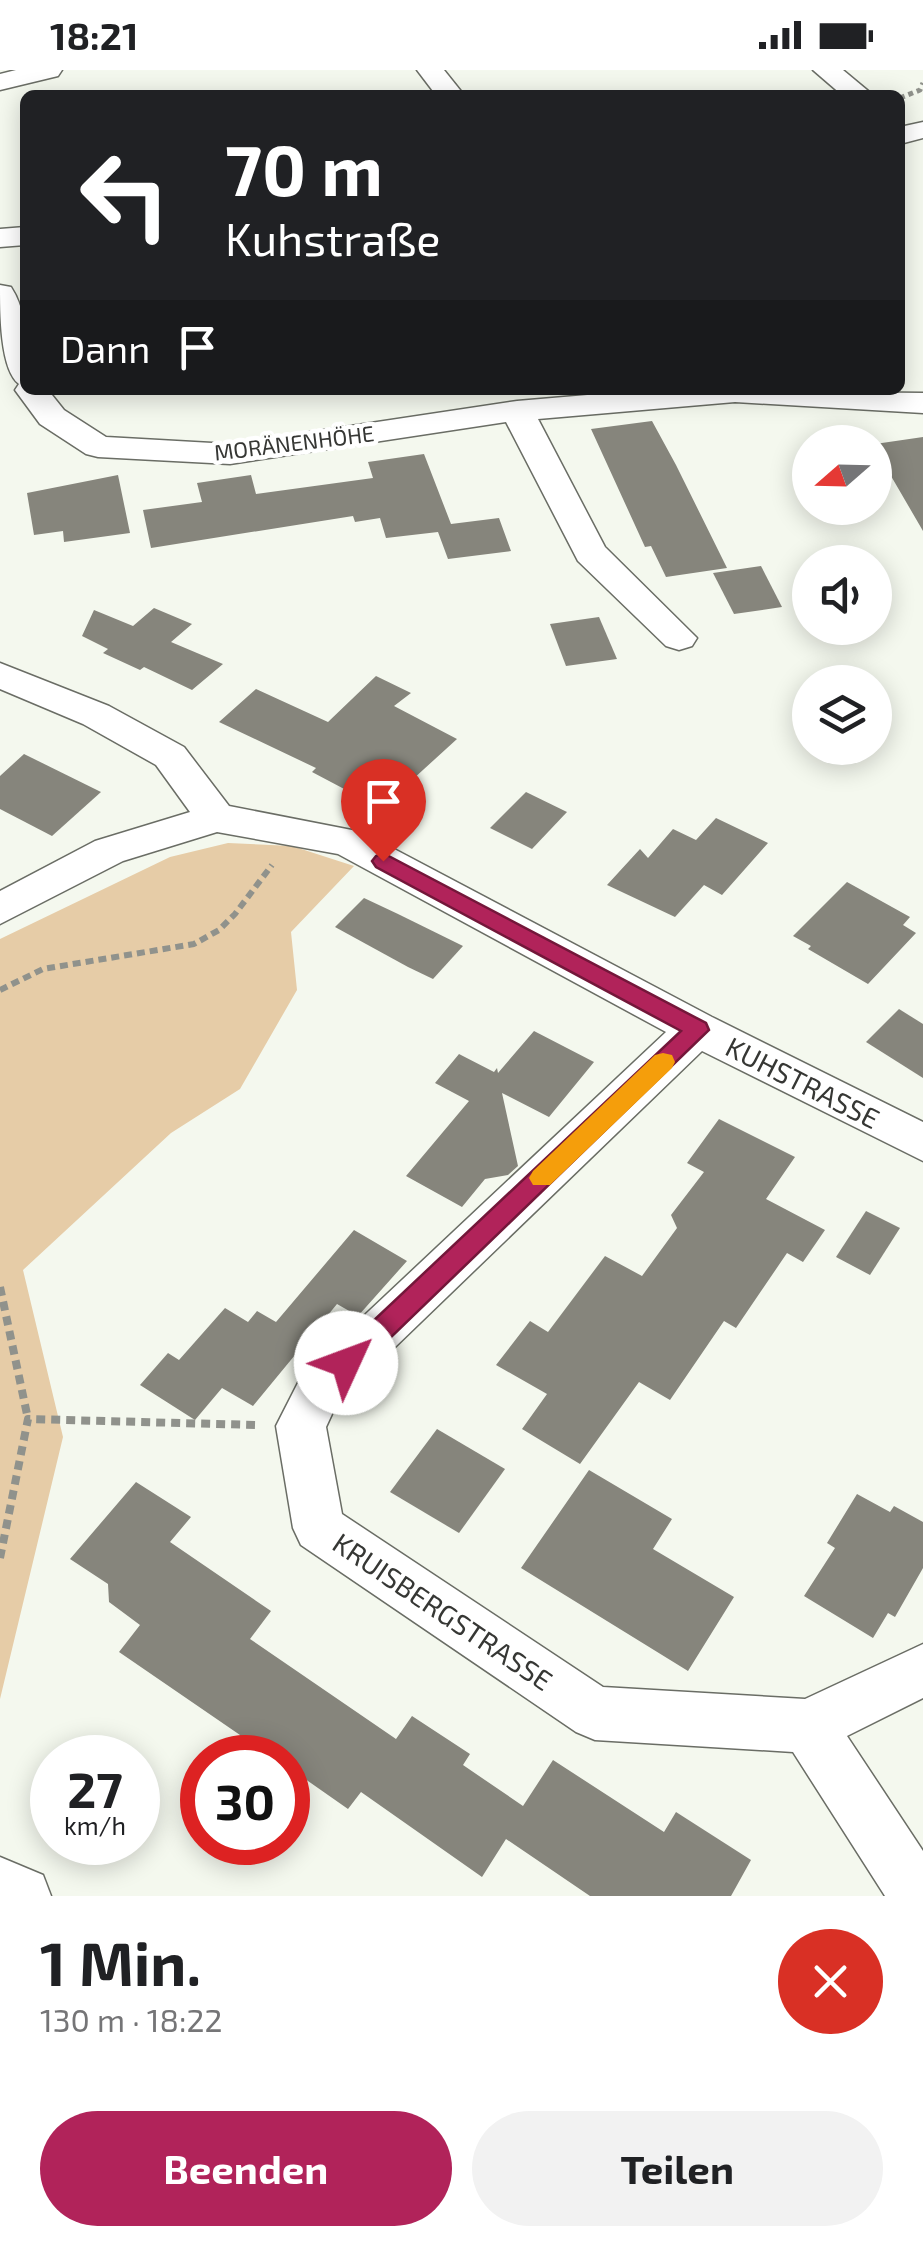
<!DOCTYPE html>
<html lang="de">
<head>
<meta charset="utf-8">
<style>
	body { margin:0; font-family:"Exo 2",sans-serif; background:#f2f2f2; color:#202124; height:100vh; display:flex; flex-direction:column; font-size:38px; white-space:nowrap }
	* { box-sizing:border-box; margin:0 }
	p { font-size:32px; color:#757577 }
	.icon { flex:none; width:55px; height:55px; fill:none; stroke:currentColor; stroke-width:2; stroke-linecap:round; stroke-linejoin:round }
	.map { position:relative; height:1826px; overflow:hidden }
	.drawer { display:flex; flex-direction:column; background:#fff; flex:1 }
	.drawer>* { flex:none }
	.top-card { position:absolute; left:20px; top:20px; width:885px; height:305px; border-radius:15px; box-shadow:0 5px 25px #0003; background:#202124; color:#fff; overflow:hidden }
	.needle { width:65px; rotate:250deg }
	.controls { position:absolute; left:792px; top:355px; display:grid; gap:20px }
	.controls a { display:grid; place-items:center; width:100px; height:100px; border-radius:50%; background:#fff; box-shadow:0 5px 25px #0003; font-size:50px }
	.speed { position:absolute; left:30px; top:1665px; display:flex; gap:20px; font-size:50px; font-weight:700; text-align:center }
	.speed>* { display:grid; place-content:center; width:130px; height:130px; border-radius:50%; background:#fff; box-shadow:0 5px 25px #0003; line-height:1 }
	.speed small { font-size:25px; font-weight:400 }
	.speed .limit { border:15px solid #d22; background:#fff; color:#111 }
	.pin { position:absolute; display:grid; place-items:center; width:85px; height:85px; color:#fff; margin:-102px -42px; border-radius:50% 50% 50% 0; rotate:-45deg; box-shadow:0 0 10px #0007 }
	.pin .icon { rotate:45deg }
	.me { position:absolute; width:110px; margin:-55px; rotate:47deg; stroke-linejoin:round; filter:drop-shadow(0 0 8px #0008) }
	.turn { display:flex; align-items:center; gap:35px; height:210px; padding:0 40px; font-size:45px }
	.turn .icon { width:130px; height:130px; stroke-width:2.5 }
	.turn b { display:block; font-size:70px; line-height:85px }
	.then { display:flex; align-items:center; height:95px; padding:0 40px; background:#0003; gap:20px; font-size:38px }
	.round { display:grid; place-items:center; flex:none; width:105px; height:105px; border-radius:52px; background:#f2f2f2 }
	.overview { display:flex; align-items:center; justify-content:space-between; height:170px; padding:0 40px }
	h1 { font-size:60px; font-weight:700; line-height:75px }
	.primary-button { display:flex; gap:20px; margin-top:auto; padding:20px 40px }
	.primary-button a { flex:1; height:115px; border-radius:60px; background:#b1235a; color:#fff; font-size:40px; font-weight:700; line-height:115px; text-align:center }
	.primary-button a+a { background:#f2f2f2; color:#202124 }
	.status { display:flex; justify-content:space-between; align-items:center; height:70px; padding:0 50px; background:#fff; direction:ltr }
	.status svg { height:28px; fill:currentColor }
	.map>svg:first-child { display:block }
	.green { fill:#e6cca7 }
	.building { fill:#86857c }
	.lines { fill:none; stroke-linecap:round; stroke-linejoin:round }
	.minor-casing { stroke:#6a6d65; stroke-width:3 }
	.path-far2 { stroke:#90928c; stroke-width:5; stroke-dasharray:5 4; stroke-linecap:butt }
	.path-far1 { stroke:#90928c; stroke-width:6; stroke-dasharray:8 5; stroke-linecap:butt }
	.path { stroke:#90928c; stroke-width:8; stroke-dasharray:9 6; stroke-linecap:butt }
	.minor { fill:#fff; fill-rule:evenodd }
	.route { fill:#b1235a; stroke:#73173a; stroke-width:2.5 }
	.slow { fill:#f59e0b }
	.labels { text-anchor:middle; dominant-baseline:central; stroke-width:9; stroke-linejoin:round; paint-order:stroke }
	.far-street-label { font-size:22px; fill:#363734; stroke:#fff }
	.street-label { font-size:28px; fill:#363734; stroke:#fff }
</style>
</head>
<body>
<div class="status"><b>18:21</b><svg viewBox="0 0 49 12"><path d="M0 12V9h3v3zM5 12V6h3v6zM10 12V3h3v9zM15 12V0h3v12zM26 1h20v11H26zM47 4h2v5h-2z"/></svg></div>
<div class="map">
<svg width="923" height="1826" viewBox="0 0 923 1826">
	<rect width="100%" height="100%" fill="#f4f8ee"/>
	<path class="green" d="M228,773L292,776L354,796L291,862L297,920L240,1019L171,1063L23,1200L63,1367L0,1629V869L170,787Z"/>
	<g class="building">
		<path d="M652,351L676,395L727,498L666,507L651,476L645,477L591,359Z"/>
		<path d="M923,367V461L891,406L875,408V374Z"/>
		<path d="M424,384L451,454L499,448L511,481L448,489L438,462L386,468L380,448L355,452L353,446L151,478L143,440L202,432L197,413L251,405L256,424L373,408L368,392Z"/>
		<path d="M118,405L130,463L64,472L63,461L34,465L27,423Z"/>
		<path d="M761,496L782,537L734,544L713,503Z"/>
		<path d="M154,538L192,554L171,572L223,594L192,620L144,597L140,600L103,583L108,579L82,566L94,540L133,556Z"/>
		<path d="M599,547L617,589L566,596L550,554Z"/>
		<path d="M376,606L411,623L394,636L457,669L401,720L385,711L365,730L312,702L316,698L219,652L256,619L328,652Z"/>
		<path d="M24,684L101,722L52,766L0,739V706Z"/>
		<path d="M526,722L567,742L532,779L490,758Z"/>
		<path d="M716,748L768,773L722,825L704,815L675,847L607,815L640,779L648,788L673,759L696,770Z"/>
		<path d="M847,812L910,847L903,855L916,863L868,914L808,879L811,876L793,866Z"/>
		<path d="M364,828L398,844L463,876L433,909L408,897L335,857Z"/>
		<path d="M899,939L923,954V1008L866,972Z"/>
		<path d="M534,961L594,992L549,1047L502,1023L518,1096L508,1105L485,1109L462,1137L406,1106L469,1031L435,1013L459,984L494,1002L497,998L498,1003Z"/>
		<path d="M719,1049L795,1087L766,1129L825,1160L803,1192L787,1183L736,1258L724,1251L670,1330L639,1312L580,1394L522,1359L547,1324L496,1295L530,1251L548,1262L605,1186L642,1206L677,1158L671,1145L704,1102L687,1093Z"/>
		<path d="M866,1141L900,1158L870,1205L836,1187Z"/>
		<path d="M354,1160L407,1191L358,1246L337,1234L253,1336L222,1318L195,1350L140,1315L168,1283L179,1290L225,1238L248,1252L257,1241L276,1252Z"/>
		<path d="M437,1359L505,1399L459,1463L390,1422Z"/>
		<path d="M589,1400L672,1449L653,1479L734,1527L688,1601L521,1498Z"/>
		<path d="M136,1412L191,1447L170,1472L271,1541L250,1569L396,1669L412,1646L470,1684L463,1695L523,1736L553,1690L664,1762L676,1742L751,1790L731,1826H590L506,1769L482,1807L361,1722L348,1739L288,1697V1688H223L240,1665L119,1582L140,1555L109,1532L108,1514L70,1489Z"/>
		<path d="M857,1424L890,1442L894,1436L923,1452V1498L895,1547L888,1543L873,1568L804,1526L835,1478L827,1473Z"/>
	</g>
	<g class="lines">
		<defs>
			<g id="minor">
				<path d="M16,0H62L58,6L0,20V4Z"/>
				<path d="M417,0H444L464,25H436Z"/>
				<path d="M813,0H843L873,25H842Z"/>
				<path d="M923,52V68L900,74V57Z"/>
				<path d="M25,157V175L0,177V159Z"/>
				<path d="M0,215L11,217C31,247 25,286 25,320H48L64,340L106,367L230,374L517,331L646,320L923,323V343L735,332L538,349L605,477L697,568L692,576L679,580L666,576L578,491L506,352L230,394L98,387L86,384L40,354L15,320L19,314C0,300 0,242 0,215Z"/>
				<path d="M0,593L109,636L184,677L229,736L362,762L712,947L923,1052V1091L702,981L337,1333L326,1357L342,1444L603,1617L805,1629L923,1574V1628L847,1666L923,1781V1826H885L793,1682L595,1670L576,1662L301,1475L293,1458L276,1356L303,1303L666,962L338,784L217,762L123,791L0,854V821L95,771L190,742L156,695L83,654L0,619Z"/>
				<path d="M0,1787L43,1805L51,1826H0Z"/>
			</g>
		</defs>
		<use href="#minor" class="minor-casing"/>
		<path class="path-far2" d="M900,28L920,20L923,13"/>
		<path class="path-far1" d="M0,920L43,899L194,874L219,860L235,844L272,795"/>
		<g class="path">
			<path d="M0,1217L28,1349"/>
			<path d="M0,1488L28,1349L255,1355"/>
		</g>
		<use href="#minor" class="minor"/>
	</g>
	<path class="route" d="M383,783L706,953L709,960L356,1301L346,1304L337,1301L333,1293L337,1285L681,961L376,797L372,791L376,786Z"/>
	<path class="slow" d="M663,983L672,985L675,992L672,998L550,1115H533L529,1108L533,1101L655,985Z"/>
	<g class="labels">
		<g class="far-street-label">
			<text transform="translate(294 372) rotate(-7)">MORÄNENHÖHE</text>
		</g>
		<g class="street-label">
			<text transform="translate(803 1012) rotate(27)">KUHSTRASSE</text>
			<text transform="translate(443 1541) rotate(34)">KRUISBERGSTRASSE</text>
		</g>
	</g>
</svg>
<div class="controls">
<a><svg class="needle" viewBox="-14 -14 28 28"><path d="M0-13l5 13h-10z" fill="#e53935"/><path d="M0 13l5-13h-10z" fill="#757577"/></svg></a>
<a><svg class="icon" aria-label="sound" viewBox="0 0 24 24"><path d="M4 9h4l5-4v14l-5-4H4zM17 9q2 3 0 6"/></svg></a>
<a><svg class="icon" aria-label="layers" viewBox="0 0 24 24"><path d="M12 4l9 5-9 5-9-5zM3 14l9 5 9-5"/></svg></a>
</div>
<div class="speed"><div>27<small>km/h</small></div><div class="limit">30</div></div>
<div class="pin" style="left:383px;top:791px;background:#d93025"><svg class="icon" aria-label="arrive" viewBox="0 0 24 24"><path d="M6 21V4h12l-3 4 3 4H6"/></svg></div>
<svg class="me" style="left:346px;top:1293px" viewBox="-20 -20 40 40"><circle r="19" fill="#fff"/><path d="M0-13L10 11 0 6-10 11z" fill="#b1235a"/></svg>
<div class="top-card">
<div class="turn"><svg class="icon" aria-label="left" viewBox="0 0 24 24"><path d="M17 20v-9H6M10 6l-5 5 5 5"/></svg><div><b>70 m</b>Kuhstraße</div></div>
<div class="then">Dann<svg class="icon" aria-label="arrive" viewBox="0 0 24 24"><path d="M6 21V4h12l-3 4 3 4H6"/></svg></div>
</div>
</div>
<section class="drawer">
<div class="overview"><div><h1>1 Min.</h1><p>130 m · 18:22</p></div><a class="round" style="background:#d93025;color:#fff"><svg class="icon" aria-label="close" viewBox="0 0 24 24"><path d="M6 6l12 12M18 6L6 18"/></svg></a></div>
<div class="primary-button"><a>Beenden</a><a>Teilen</a></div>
</section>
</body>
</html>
